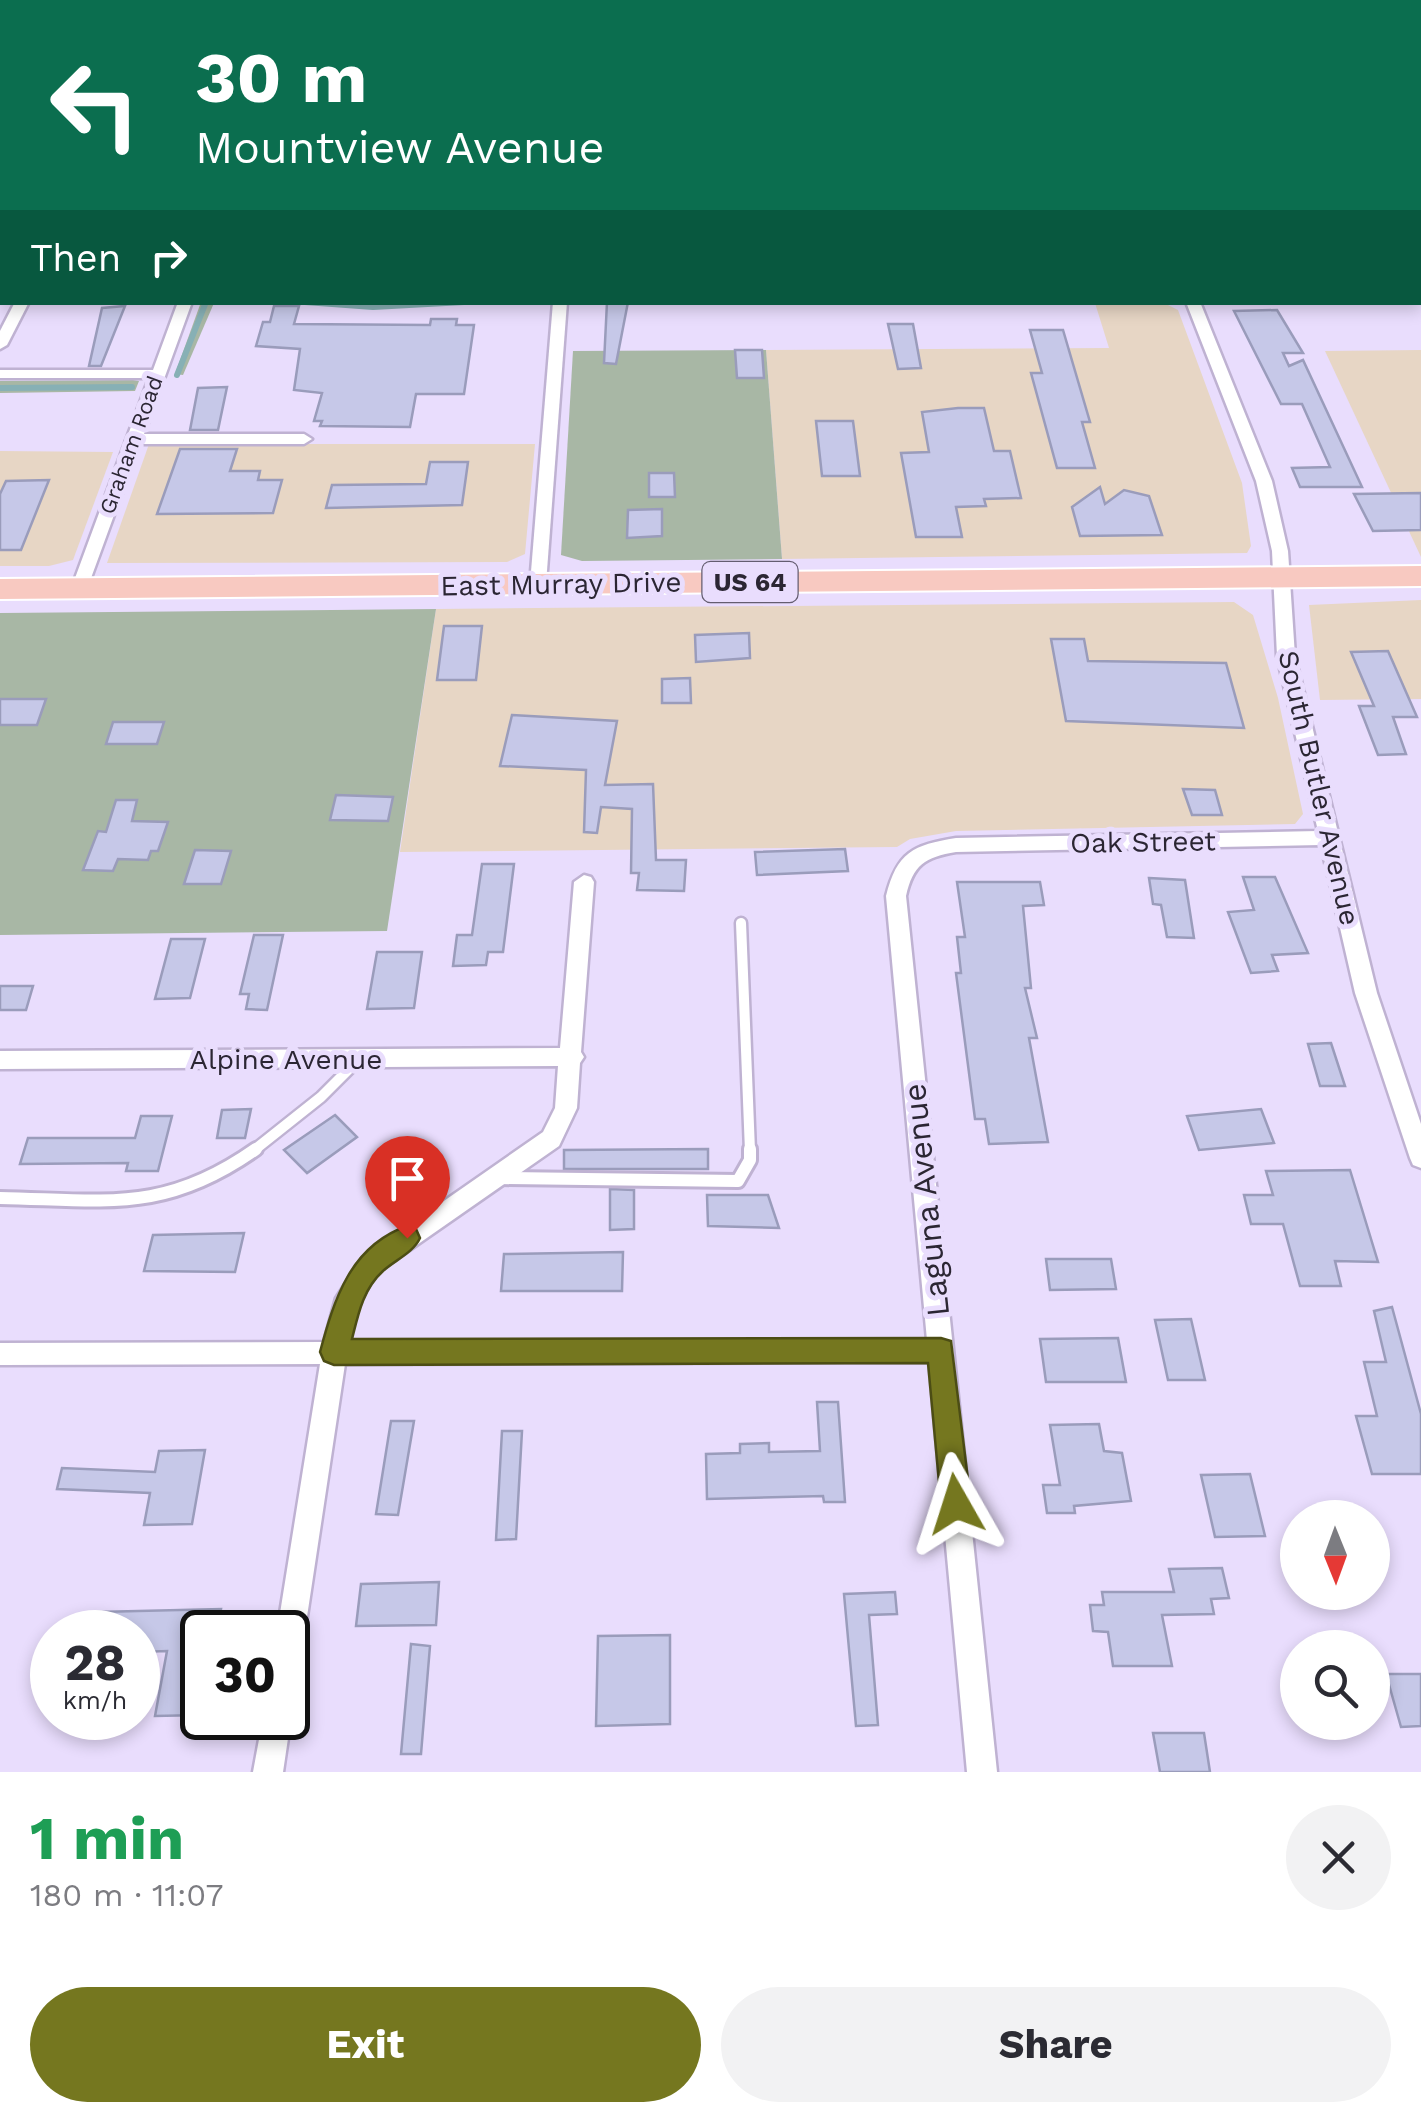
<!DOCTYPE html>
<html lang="en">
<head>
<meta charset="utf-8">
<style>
	body { margin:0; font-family:"Work Sans",sans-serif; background:#f2f2f3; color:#2b2b33; height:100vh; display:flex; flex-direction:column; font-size:38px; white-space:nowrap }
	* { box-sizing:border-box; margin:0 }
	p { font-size:32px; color:#7c7c81 }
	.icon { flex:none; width:55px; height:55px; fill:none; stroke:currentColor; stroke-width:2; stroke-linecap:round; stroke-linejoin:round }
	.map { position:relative; height:1772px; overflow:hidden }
	.panel { display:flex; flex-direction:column; background:#fff; flex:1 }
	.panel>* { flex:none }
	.hud { position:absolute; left:0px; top:0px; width:1422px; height:305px; box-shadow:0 5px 15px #0003; background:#0b6e4f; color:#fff; overflow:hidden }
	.needle { width:65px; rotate:179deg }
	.fabs { position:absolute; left:1280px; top:1500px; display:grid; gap:20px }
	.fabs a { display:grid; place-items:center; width:110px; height:110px; border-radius:50%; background:#fff; box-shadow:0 5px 15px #0003; font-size:50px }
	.speed { position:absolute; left:30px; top:1610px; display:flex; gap:20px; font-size:50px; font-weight:700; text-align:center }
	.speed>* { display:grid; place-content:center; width:130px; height:130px; border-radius:50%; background:#fff; box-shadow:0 5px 15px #0003; line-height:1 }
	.speed small { font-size:25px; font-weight:400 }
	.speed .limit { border:5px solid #111; border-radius:15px; background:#fff; color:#111 }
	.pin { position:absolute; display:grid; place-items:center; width:85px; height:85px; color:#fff; margin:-102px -42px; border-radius:50% 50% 50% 0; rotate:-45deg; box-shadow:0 0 10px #0007 }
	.pin .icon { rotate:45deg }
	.me { position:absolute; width:110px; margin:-55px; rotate:354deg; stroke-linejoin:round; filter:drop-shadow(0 0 8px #0008) }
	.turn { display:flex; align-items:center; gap:35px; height:210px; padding:0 30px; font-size:45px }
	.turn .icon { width:130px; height:130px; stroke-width:2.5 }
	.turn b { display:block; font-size:70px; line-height:85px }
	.then { display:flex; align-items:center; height:95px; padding:0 30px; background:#0003; gap:20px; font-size:38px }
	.round { display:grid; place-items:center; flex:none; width:105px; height:105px; border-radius:52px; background:#f2f2f3 }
	.overview { display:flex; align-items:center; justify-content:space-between; height:170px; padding:0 30px }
	h1 { font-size:60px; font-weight:700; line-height:75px; color:#1e9e55 }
	.primary-button { display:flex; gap:20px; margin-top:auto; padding:20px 30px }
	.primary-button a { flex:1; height:115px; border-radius:60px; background:#75771f; color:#fff; font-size:40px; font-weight:700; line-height:115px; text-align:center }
	.primary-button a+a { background:#f2f2f3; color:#2b2b33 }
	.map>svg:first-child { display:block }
	.industrial { fill:#e7d6c5 }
	.green { fill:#a8b7a5 }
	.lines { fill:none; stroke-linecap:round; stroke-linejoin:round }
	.stream { stroke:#87b0b5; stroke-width:6 }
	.building { fill:#c6c8e8; stroke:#9a9cbb; stroke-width:2.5 }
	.lane-far2-casing { stroke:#bfb2d2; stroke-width:9 }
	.lane-far1-casing { stroke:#bfb2d2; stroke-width:15 }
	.lane-casing { stroke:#bfb2d2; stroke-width:18 }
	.street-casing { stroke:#bfb2d2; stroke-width:5 }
	.highway-casing { stroke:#fff; stroke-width:4 }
	.lane-far2 { stroke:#fff; stroke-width:6 }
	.lane-far1 { stroke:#fff; stroke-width:10 }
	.lane { stroke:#fff; stroke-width:12 }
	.street { fill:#fff; fill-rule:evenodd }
	.highway { fill:#f8c9c1; fill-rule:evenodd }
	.route { fill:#75771f; stroke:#4c4d14; stroke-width:2.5 }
	.labels { text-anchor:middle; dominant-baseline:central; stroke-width:10; stroke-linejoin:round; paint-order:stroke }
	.far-street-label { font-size:22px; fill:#2b2633; stroke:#e9ddfd }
	.shield { fill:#e9ddfd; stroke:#645d70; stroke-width:2.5 }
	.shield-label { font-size:25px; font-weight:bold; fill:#2b2633 }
	.street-label { font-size:28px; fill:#2b2633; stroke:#e9ddfd }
	.near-street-label { font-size:32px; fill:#2b2633; stroke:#e9ddfd }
</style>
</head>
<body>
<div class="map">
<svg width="1421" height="1772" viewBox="0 0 1421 1772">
	<rect width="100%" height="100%" fill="#e9ddfd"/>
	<g class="industrial">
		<path d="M1095,303L1162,302L1178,310L1242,483L1251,546L1247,553L782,559L766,350L1109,348Z"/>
		<path d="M1421,350V557L1325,351Z"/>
		<path d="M149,444H535L525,554L507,562L107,563Z"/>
		<path d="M0,451L113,452L73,560L49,566H0Z"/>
		<path d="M1421,600V699L1320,700L1309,605Z"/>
		<path d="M1234,602L1253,615L1278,698L1303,814L1295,824L956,831L910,839L897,847L400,852L436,609Z"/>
	</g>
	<g class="green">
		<path d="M201,302L214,303L183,375L175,374Z"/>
		<path d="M766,350L782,559L582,561L561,555L573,351Z"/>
		<path d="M0,381L133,380L139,381L135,391L0,393Z"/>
		<path d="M436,609L387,931L0,935V613Z"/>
	</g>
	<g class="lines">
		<g class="stream">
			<path d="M305,302L373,307L464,302"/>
			<path d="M177,375L206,302"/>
			<path d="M0,388L132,387"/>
		</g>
	</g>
	<g class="building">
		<path d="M607,302H628L616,364L604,363Z"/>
		<path d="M125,306L101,366H89L102,308Z"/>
		<path d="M274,306H299L294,324L430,325L431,319H457L456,325H474L464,394H416L410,427L320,426L322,421H314L322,393L294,390L300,349L256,346L263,322H270Z"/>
		<path d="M1277,310L1303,353H1283L1289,366L1303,360L1362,487H1300L1292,468L1330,467L1302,404H1281L1234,311Z"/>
		<path d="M888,324H913L921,368L898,369Z"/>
		<path d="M1030,330H1063L1090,422H1082L1095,468H1057L1031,373H1042Z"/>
		<path d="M735,350H762L764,378H737Z"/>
		<path d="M227,387L218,430H190L198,388Z"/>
		<path d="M958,408H984L994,451H1010L1021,498L984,499L986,506L956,507L962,537H916L901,453L929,452L922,412Z"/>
		<path d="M816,421H853L860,476H822Z"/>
		<path d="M180,449H237L230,471H260L258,480H282L273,513L157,514Z"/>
		<path d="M430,462H468L462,505L326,508L332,485L426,484Z"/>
		<path d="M649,473H674L675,497H649Z"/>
		<path d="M49,480L21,550H0V494L6,481Z"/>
		<path d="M1100,487L1105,504L1124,490L1149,496L1162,535L1080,536L1072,507Z"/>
		<path d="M1421,493V530L1373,531L1354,494Z"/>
		<path d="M662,509V536L627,538L628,510Z"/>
		<path d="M444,626H482L476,680H437Z"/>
		<path d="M749,633L750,658L696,662L695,635Z"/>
		<path d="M1051,639H1084L1088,661L1226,663L1244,728L1066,721Z"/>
		<path d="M1388,651L1417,717H1393L1406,754L1378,755L1359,706H1374L1351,652Z"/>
		<path d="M690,678L691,703H662V679Z"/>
		<path d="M0,699H46L37,725H0Z"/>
		<path d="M512,715L617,721L605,785L653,784L656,860H686L684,891L637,890L639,873H631L632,809L601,807L597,833L584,832L586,770L500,766Z"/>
		<path d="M113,722H164L157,744H106Z"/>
		<path d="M1183,789L1215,790L1222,815H1192Z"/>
		<path d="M336,795L393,797L388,821L330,820Z"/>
		<path d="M116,800H137L132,821L168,822L158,851H151L148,860L118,859L113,871L83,870L98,831L106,832Z"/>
		<path d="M845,849L848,871L757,875L755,852Z"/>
		<path d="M195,850L231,851L221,884H184Z"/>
		<path d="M482,864H514L503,952H488L486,965L453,966L457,935H472Z"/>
		<path d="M1243,877H1275L1308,953L1272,955L1278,971L1251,973L1228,912L1254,910Z"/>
		<path d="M1149,878L1185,880L1194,938L1167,937L1161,905L1153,904Z"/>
		<path d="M957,882H1040L1044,905L1023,906L1031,988H1025L1037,1038H1029L1048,1142L989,1144L985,1119H975L956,973H961L957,937H965Z"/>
		<path d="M254,935H283L267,1010L246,1009L249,994H240Z"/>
		<path d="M171,939H205L190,998L155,999Z"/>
		<path d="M377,952H422L414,1008L367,1009Z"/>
		<path d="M0,986H33L26,1010H0Z"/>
		<path d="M1331,1043L1345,1086H1320L1308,1044Z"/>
		<path d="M251,1109L245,1138H217L222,1110Z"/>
		<path d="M1261,1109L1274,1143L1199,1150L1187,1116Z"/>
		<path d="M335,1115L357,1137L307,1173L284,1150Z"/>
		<path d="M141,1116H172L158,1171H126L128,1163L20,1164L28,1138H135Z"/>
		<path d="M708,1149V1169H564V1150Z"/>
		<path d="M1350,1170L1378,1262L1335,1261L1341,1286H1300L1283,1224H1251L1244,1195H1273L1266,1171Z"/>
		<path d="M610,1189L634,1190V1229L610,1230Z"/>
		<path d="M707,1195H768L779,1228L708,1226Z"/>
		<path d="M244,1233L235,1272L144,1271L153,1235Z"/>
		<path d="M623,1252L622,1291H501L504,1254Z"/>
		<path d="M1046,1259H1111L1116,1289L1050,1290Z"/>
		<path d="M1392,1307L1421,1414V1474H1372L1356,1416H1377L1364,1362H1386L1374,1311Z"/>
		<path d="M1191,1319L1205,1380H1168L1155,1320Z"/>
		<path d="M1118,1338L1126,1382H1046L1040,1339Z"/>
		<path d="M817,1402H838L845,1502H824L823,1496L707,1499L706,1454L740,1453V1444L769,1443V1452L820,1451Z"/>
		<path d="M391,1421H414L398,1515L376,1514Z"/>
		<path d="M1099,1424L1104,1451L1122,1453L1131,1501L1074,1506L1075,1513H1047L1043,1485H1060L1050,1425Z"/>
		<path d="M502,1431H522L516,1539L496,1540Z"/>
		<path d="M205,1450L192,1524L144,1525L150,1493L57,1489L62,1468L155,1472L159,1451Z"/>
		<path d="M1250,1474L1265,1536L1215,1537L1201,1475Z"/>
		<path d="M1222,1568L1229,1598L1211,1599L1214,1614L1162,1615L1172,1666H1113L1108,1632L1093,1631L1090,1605H1104L1102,1592H1174L1169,1569Z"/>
		<path d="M439,1582L436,1625L356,1626L361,1584Z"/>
		<path d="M895,1592L897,1614L869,1615L878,1725L856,1726L844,1594Z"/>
		<path d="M221,1609L217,1632H202V1715L155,1716L167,1651L138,1652V1632H93L97,1612Z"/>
		<path d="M670,1635V1724L596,1726L598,1636Z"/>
		<path d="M411,1644L430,1646L421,1754H401Z"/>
		<path d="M1386,1674H1421V1726L1401,1727Z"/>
		<path d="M1153,1733H1204L1210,1772H1160Z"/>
	</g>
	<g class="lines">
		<defs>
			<path id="lane-far2" d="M0,82L2,78"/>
			<g id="lane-far1">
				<path d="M741,923L750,1151"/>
				<path d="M253,1151L321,1097L360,1058"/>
			</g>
			<g id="lane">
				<path d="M500,1178L738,1181L750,1160V1149"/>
				<path d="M0,1198C106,1200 164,1214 256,1149"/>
			</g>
			<g id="street">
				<path d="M1148,0H1158L1159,2H1149Z"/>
				<rect x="1420" y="28" width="1" height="6"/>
				<rect x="0" y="48" width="2" height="6"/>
				<rect x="0" y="257" width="2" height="8"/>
				<rect x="1420" y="276" width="1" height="8"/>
				<path d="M15,302H29L7,345L0,349V331Z"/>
				<path d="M178,302H192L144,434H304L312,439L304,444H140L87,589L85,593H73L71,589L149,378H0V370H153Z"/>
				<path d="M553,302H567L546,584L538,589L530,584Z"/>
				<path d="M1186,302H1200L1272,481L1288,551L1295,656L1377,993L1421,1124V1168L1413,1165L1410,1158L1355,993L1321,845L956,852C925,857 913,865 906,896L997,1772H967L929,1362L345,1364L302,1650L298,1660L288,1664V1632H277L320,1364L0,1365V1343L324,1342L336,1298L362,1258L543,1132L555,1108L558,1066L0,1069V1051L560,1048L574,882L584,875L591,877L594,882L581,1052L584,1057L580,1063L577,1108L559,1146L378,1272L359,1302L349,1342L927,1340L886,896C897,852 913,845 956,838L1318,831L1277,656L1272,551L1256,481Z"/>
				<path d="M288,1709L291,1718L283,1772H253L263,1718H288Z"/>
			</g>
			<path id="highway" d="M1421,566V586L0,599V579Z"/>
		</defs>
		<use href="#lane-far2" class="lane-far2-casing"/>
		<use href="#lane-far1" class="lane-far1-casing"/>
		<use href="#lane" class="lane-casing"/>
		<use href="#street" class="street-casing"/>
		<use href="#highway" class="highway-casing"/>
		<use href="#lane-far2" class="lane-far2"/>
		<use href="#lane-far1" class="lane-far1"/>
		<use href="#lane" class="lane"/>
		<use href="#street" class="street"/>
		<use href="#highway" class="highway"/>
	</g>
	<path class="route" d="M407,1226L416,1229L420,1238C413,1253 395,1260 383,1271C363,1289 358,1315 352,1339L941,1338L951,1341L971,1504L966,1514L956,1518L945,1514L941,1504L928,1363L334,1365L324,1361L320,1352C334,1300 350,1246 407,1226Z"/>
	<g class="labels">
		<g class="far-street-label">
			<text transform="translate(131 445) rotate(-70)">Graham Road</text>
		</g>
		<rect class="shield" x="702.5" y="562" width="95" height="40" rx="8"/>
		<g class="shield-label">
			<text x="750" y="582">US 64</text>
		</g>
		<g class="street-label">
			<text transform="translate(561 584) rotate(-1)">East Murray Drive</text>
			<text transform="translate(1319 788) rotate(77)">South Butler Avenue</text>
			<text transform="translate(1143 842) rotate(-1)">Oak Street</text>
			<text x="286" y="1059">Alpine Avenue</text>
		</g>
		<g class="near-street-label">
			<text transform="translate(926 1200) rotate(-96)">Laguna Avenue</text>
		</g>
	</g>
</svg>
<div class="fabs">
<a><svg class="needle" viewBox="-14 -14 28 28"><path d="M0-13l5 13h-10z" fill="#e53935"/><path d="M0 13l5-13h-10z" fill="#7c7c81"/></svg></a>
<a><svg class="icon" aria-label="search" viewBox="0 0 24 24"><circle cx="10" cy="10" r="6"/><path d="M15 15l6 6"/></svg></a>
</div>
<div class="speed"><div>28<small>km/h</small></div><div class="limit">30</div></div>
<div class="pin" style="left:407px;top:1238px;background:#d93025"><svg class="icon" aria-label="arrive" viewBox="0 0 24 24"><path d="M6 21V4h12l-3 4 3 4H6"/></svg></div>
<svg class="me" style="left:956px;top:1504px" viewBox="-20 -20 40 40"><path d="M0-17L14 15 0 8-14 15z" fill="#75771f" stroke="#fff" stroke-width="4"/></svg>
<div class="hud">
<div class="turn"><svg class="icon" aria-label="left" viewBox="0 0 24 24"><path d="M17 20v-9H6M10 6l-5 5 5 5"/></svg><div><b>30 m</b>Mountview Avenue</div></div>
<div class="then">Then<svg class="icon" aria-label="right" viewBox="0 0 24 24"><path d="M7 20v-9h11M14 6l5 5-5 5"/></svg></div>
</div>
</div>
<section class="panel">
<div class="overview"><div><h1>1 min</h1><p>180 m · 11:07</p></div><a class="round"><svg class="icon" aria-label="close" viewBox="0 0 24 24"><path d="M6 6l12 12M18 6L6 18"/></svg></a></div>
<div class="primary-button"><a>Exit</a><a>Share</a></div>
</section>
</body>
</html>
